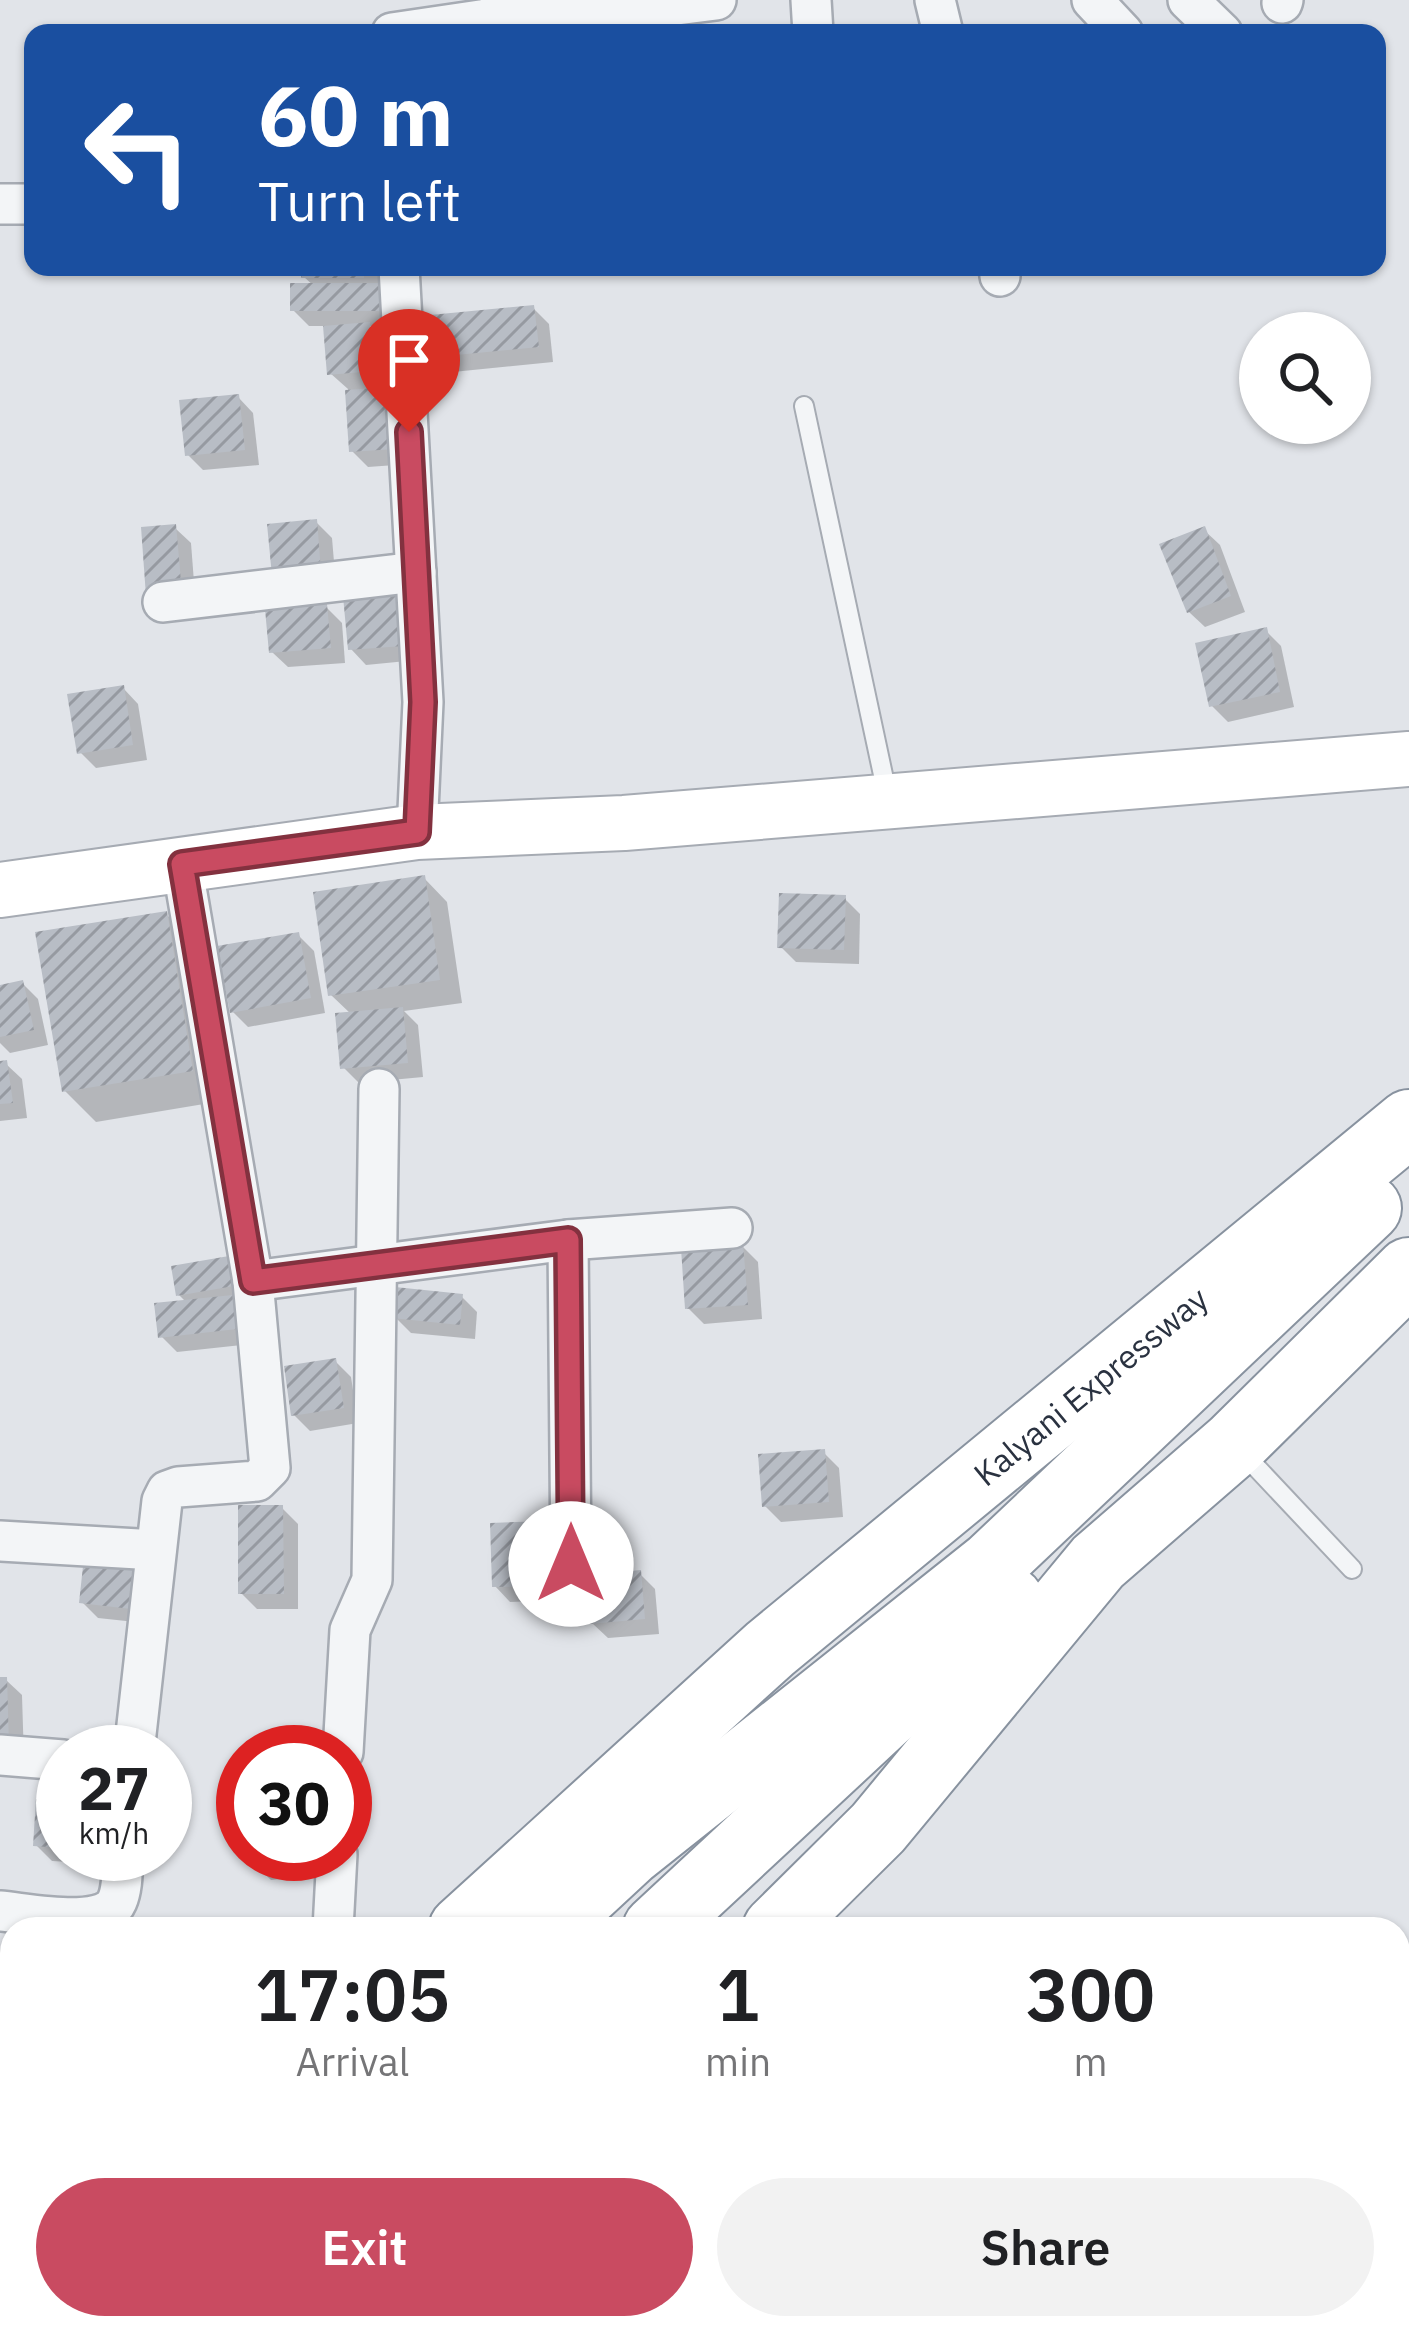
<!DOCTYPE html>
<html lang="en">
<head>
<meta charset="utf-8">
<style>
	body { margin:0; font-family:"IBM Plex Sans",sans-serif; background:#f2f2f2; color:#202124; height:100vh; display:flex; flex-direction:column; font-size:45px; white-space:nowrap }
	* { box-sizing:border-box; margin:0 }
	p { font-size:39px; color:#757577 }
	.icon { flex:none; width:66px; height:66px; fill:none; stroke:currentColor; stroke-width:2; stroke-linecap:round; stroke-linejoin:round }
	.map { position:relative; flex:1; overflow:hidden }
	.side { position:absolute; left:0px; top:1917px; width:1410px; height:423px; display:flex; flex-direction:column; background:#fff; border-radius:36px 36px 0 0; box-shadow:0 3px 9px #0004 }
	.side>* { flex:none }
	.top-card { position:absolute; left:24px; top:24px; width:1362px; height:252px; border-radius:24px; box-shadow:0 3px 9px #0004; background:#1a4fa0; color:#fff; overflow:hidden }
	.controls { position:absolute; left:1239px; top:312px; display:grid; gap:24px }
	.controls a { display:grid; place-items:center; width:132px; height:132px; border-radius:50%; background:#fff; box-shadow:0 3px 9px #0004; font-size:60px }
	.speed { position:absolute; left:36px; top:1725px; display:flex; gap:24px; font-size:60px; font-weight:700; text-align:center }
	.speed>* { display:grid; place-content:center; width:156px; height:156px; border-radius:50%; background:#fff; box-shadow:0 3px 9px #0004; line-height:1 }
	.speed small { font-size:30px; font-weight:400 }
	.speed .limit { border:18px solid #d22; background:#fff; color:#111 }
	.pin { position:absolute; display:grid; place-items:center; width:102px; height:102px; color:#fff; margin:-123px -51px; border-radius:50% 50% 50% 0; rotate:-45deg; box-shadow:0 0 12px #0007 }
	.pin .icon { rotate:45deg }
	.me { position:absolute; width:132px; margin:-66px; rotate:0deg; stroke-linejoin:round; filter:drop-shadow(0 0 9px #0008) }
	.turn { display:flex; align-items:center; gap:42px; height:252px; padding:0 36px; font-size:54px }
	.turn .icon { width:156px; height:156px; stroke-width:2.5 }
	.turn b { display:block; font-size:84px; line-height:102px }
	.eta { display:flex; justify-content:space-evenly; align-items:center; height:204px; text-align:center }
	.eta b { font-size:72px; font-weight:600; line-height:84px }
	.button { display:flex; gap:24px; margin-top:auto; padding:24px 36px }
	.button a { flex:1; height:138px; border-radius:72px; background:#c94b61; color:#fff; font-size:48px; font-weight:600; line-height:138px; text-align:center }
	.button a+a { background:#f2f2f2; color:#202124 }
	.map>svg:first-child { display:block }
	.shadow { fill:#0003 }
	.building { fill:url(#building-hatch) }
	.lines { fill:none; stroke-linecap:round; stroke-linejoin:round }
	.lane-casing { stroke:#a6abb3; stroke-width:22 }
	.street-casing { stroke:#a6abb3; stroke-width:44 }
	.secondary-casing { stroke:#a6abb3; stroke-width:58 }
	.highway-casing { stroke:#88929f; stroke-width:70 }
	.lane { stroke:#f3f5f7; stroke-width:18 }
	.street { stroke:#f3f5f7; stroke-width:39 }
	.secondary { stroke:#fff; stroke-width:54 }
	.highway { stroke:#fff; stroke-width:66 }
	.route-casing { stroke:#83313f; stroke-width:30 }
	.route { stroke:#c94b61; stroke-width:21 }
	.labels { text-anchor:middle; dominant-baseline:central; stroke-width:9; stroke-linejoin:round; paint-order:stroke }
	.street-label { font-size:33px; fill:#2a3240; stroke:#f0f3f6 }
</style>
</head>
<body>
<div class="map">
<svg width="1409" height="2338" viewBox="0 0 1409 2338">
	<defs>
		<pattern id="building-hatch" width="6" height="6" patternUnits="userSpaceOnUse" patternTransform="scale(3)"><rect width="6" height="6" fill="#b8bdc5"/><path d="M-1 1l2-2M0 6l6-6M5 7l2-2" fill="none" stroke="#969aa1"/></pattern>
	</defs>
	<rect width="100%" height="100%" fill="#e1e4e9"/>
	<g class="shadow">
		<path d="M304,267H379V286L399,326H369L385,341L409,464L368,467L352,451L348,389L330,373L326,326H309L293,310L314,286L304,277Z"/>
		<path d="M533,308L549,324L553,362L443,373L428,357Z"/>
		<path d="M238,397L253,413L259,465L203,470L188,455Z"/>
		<path d="M316,522L332,538L336,586L291,590Z"/>
		<path d="M175,528L191,543L196,608L165,610Z"/>
		<path d="M1204,530L1220,545L1245,612L1205,627L1189,612Z"/>
		<path d="M347,599L417,660L366,665L351,649Z"/>
		<path d="M326,607L342,623L345,663L288,667L272,652Z"/>
		<path d="M1266,631L1281,646L1294,707L1228,722L1212,706Z"/>
		<path d="M123,688L138,704L147,760L96,768L80,752Z"/>
		<path d="M424,878L447,902L462,1003L404,1011L418,1025L423,1077L359,1083L343,1067L351,1014L331,995Z"/>
		<path d="M844,898L860,914L859,964L796,962L780,946Z"/>
		<path d="M166,914L197,945L222,1101L96,1122L64,1090Z"/>
		<path d="M298,935L314,951L325,1013L248,1027L232,1011Z"/>
		<path d="M22,983L38,999L48,1045L10,1053L0,1043V988Z"/>
		<path d="M0,1064H6L22,1079L27,1118L0,1121Z"/>
		<path d="M742,1246L758,1262L762,1319L704,1324L688,1308Z"/>
		<path d="M228,1259L244,1275L251,1344L177,1352L161,1336L187,1303L179,1295Z"/>
		<path d="M462,1297L477,1312L475,1339L411,1333L395,1317Z"/>
		<path d="M335,1361L351,1377L358,1423L310,1431L294,1415Z"/>
		<path d="M823,1452L839,1468L843,1517L781,1522L765,1506Z"/>
		<path d="M282,1508L298,1524V1609H257L241,1593Z"/>
		<path d="M546,1524L561,1540L563,1600L510,1602L495,1586Z"/>
		<path d="M143,1567L154,1624L98,1618L82,1602Z"/>
		<path d="M639,1573L655,1589L659,1634L608,1638L592,1623Z"/>
		<path d="M0,1680H6L22,1695L24,1760L0,1761Z"/>
		<path d="M63,1803V1854H124L123,1865L52,1861L36,1845Z"/>
		<path d="M254,1854H318L320,1875L271,1880L255,1865Z"/>
		<path d="M1398,2178L1409,2207V2212L1398,2217Z"/>
	</g>
	<g class="building">
		<rect x="301" y="267" width="63" height="11"/>
		<rect x="290" y="283" width="95" height="28"/>
		<path d="M534,305L539,347L425,358L420,316Z"/>
		<path d="M370,322L374,371L327,375L323,326Z"/>
		<path d="M390,387L395,449L349,452L345,390Z"/>
		<path d="M239,394L245,450L185,456L179,400Z"/>
		<path d="M317,519L321,572L272,576L267,524Z"/>
		<path d="M176,524L182,593L146,596L141,527Z"/>
		<path d="M1205,526L1231,596L1187,613L1159,544Z"/>
		<path d="M399,592L403,646L348,650L343,596Z"/>
		<path d="M327,604L331,648L269,653L265,609Z"/>
		<path d="M1267,627L1280,692L1209,707L1195,643Z"/>
		<path d="M124,685L133,745L77,754L67,694Z"/>
		<path d="M425,875L440,980L328,996L313,892Z"/>
		<path d="M779,893L846,895L844,950L777,948Z"/>
		<path d="M167,911L193,1071L62,1092L35,932Z"/>
		<path d="M299,932L311,998L230,1013L217,946Z"/>
		<path d="M23,980L34,1030L0,1037V985Z"/>
		<path d="M403,1007L408,1063L340,1069L335,1013Z"/>
		<path d="M7,1060L13,1103L0,1104V1061Z"/>
		<path d="M743,1243L748,1305L685,1309L681,1248Z"/>
		<path d="M229,1256L234,1286L176,1296L171,1266Z"/>
		<path d="M395,1287L463,1294L460,1325L392,1318Z"/>
		<path d="M233,1295L237,1329L158,1338L154,1303Z"/>
		<path d="M336,1358L344,1408L291,1416L284,1366Z"/>
		<path d="M825,1449L829,1502L762,1507L758,1454Z"/>
		<path d="M238,1505H283L284,1594H238Z"/>
		<path d="M547,1521L549,1586L492,1587L490,1523Z"/>
		<path d="M84,1557L144,1564L140,1610L79,1603Z"/>
		<path d="M641,1570L645,1619L589,1624L585,1575Z"/>
		<path d="M0,1677H7L9,1746H0Z"/>
		<path d="M36,1799L63,1800V1848L33,1846Z"/>
		<path d="M251,1854H305L306,1860L252,1866Z"/>
		<path d="M1064,2328H1122V2338H1065Z"/>
	</g>
	<g class="lines">
		<defs>
			<g id="lane">
				<path d="M804,406L888,798"/>
				<path d="M1240,1450L1352,1569"/>
			</g>
			<g id="street">
				<path d="M811,0L813,33"/>
				<path d="M935,0L943,33"/>
				<path d="M1092,0L1123,33"/>
				<path d="M1188,0L1222,33"/>
				<path d="M1282,3L1283,0"/>
				<path d="M501,17L614,13L716,0"/>
				<path d="M392,33L501,17L500,0"/>
				<path d="M0,204H33"/>
				<path d="M399,267L423,702L417,832"/>
				<path d="M999,267L1000,276"/>
				<path d="M163,602L416,572"/>
				<path d="M182,864L253,1281L568,1240L732,1228"/>
				<path d="M568,1240L571,1565"/>
				<path d="M0,1541L156,1550"/>
				<path d="M134,1752L162,1501L167,1491L178,1487L257,1481L270,1468L253,1281"/>
				<path d="M343,1752L350,1630L372,1580L379,1089"/>
				<path d="M0,1755L63,1760"/>
				<path d="M0,1911C27,1913 105,1930 117,1901C123,1888 122,1868 123,1854"/>
				<path d="M333,1929L337,1854"/>
				<path d="M847,2338L848,2328"/>
			</g>
			<path id="secondary" d="M0,890L417,832L624,823L1409,759"/>
			<g id="highway">
				<path id="s1" d="M462,1929L770,1649L1409,1123"/>
				<path d="M547,1929L629,1853L992,1564L1368,1208"/>
				<path d="M656,1929L1010,1600"/>
				<path d="M776,1929L878,1828L1098,1562L1234,1444L1409,1271"/>
				<path d="M0,2291L12,2283"/>
				<path d="M28,2338L43,2328"/>
				<path d="M157,2338L170,2328"/>
				<path d="M264,2338L276,2328"/>
			</g>
		</defs>
		<use href="#lane" class="lane-casing"/>
		<use href="#street" class="street-casing"/>
		<use href="#secondary" class="secondary-casing"/>
		<use href="#highway" class="highway-casing"/>
		<use href="#lane" class="lane"/>
		<use href="#street" class="street"/>
		<use href="#secondary" class="secondary"/>
		<use href="#highway" class="highway"/>
	</g>
	<g class="lines">
		<defs>
			<path id="route" d="M409,432L423,702L417,832L182,864L253,1281L568,1240L571,1564"/>
		</defs>
		<use href="#route" class="route-casing"/>
		<use href="#route" class="route"/>
	</g>
	<g class="labels">
		<g class="street-label">
			<text stroke="none"><textPath href="#s1" startOffset="831">Kalyani Expressway</textPath></text>
		</g>
	</g>
</svg>
<div class="controls">
<a><svg class="icon" aria-label="search" viewBox="0 0 24 24"><circle cx="10" cy="10" r="6"/><path d="M15 15l6 6"/></svg></a>
</div>
<div class="speed"><div>27<small>km/h</small></div><div class="limit">30</div></div>
<div class="pin" style="left:409px;top:432px;background:#d93025"><svg class="icon" aria-label="arrive" viewBox="0 0 24 24"><path d="M6 21V4h12l-3 4 3 4H6"/></svg></div>
<svg class="me" style="left:571px;top:1564px" viewBox="-20 -20 40 40"><circle r="19" fill="#fff"/><path d="M0-13L10 11 0 6-10 11z" fill="#c94b61"/></svg>
<div class="top-card">
<div class="turn"><svg class="icon" aria-label="left" viewBox="0 0 24 24"><path d="M17 20v-9H6M10 6l-5 5 5 5"/></svg><div><b>60 m</b>Turn left</div></div>
</div>
<section class="side">
<div class="eta">
<div><b>17:05</b><p>Arrival</p></div>
<div><b>1</b><p>min</p></div>
<div><b>300</b><p>m</p></div>
</div>
<div class="button"><a>Exit</a><a>Share</a></div>
</section>
</div>
</body>
</html>
